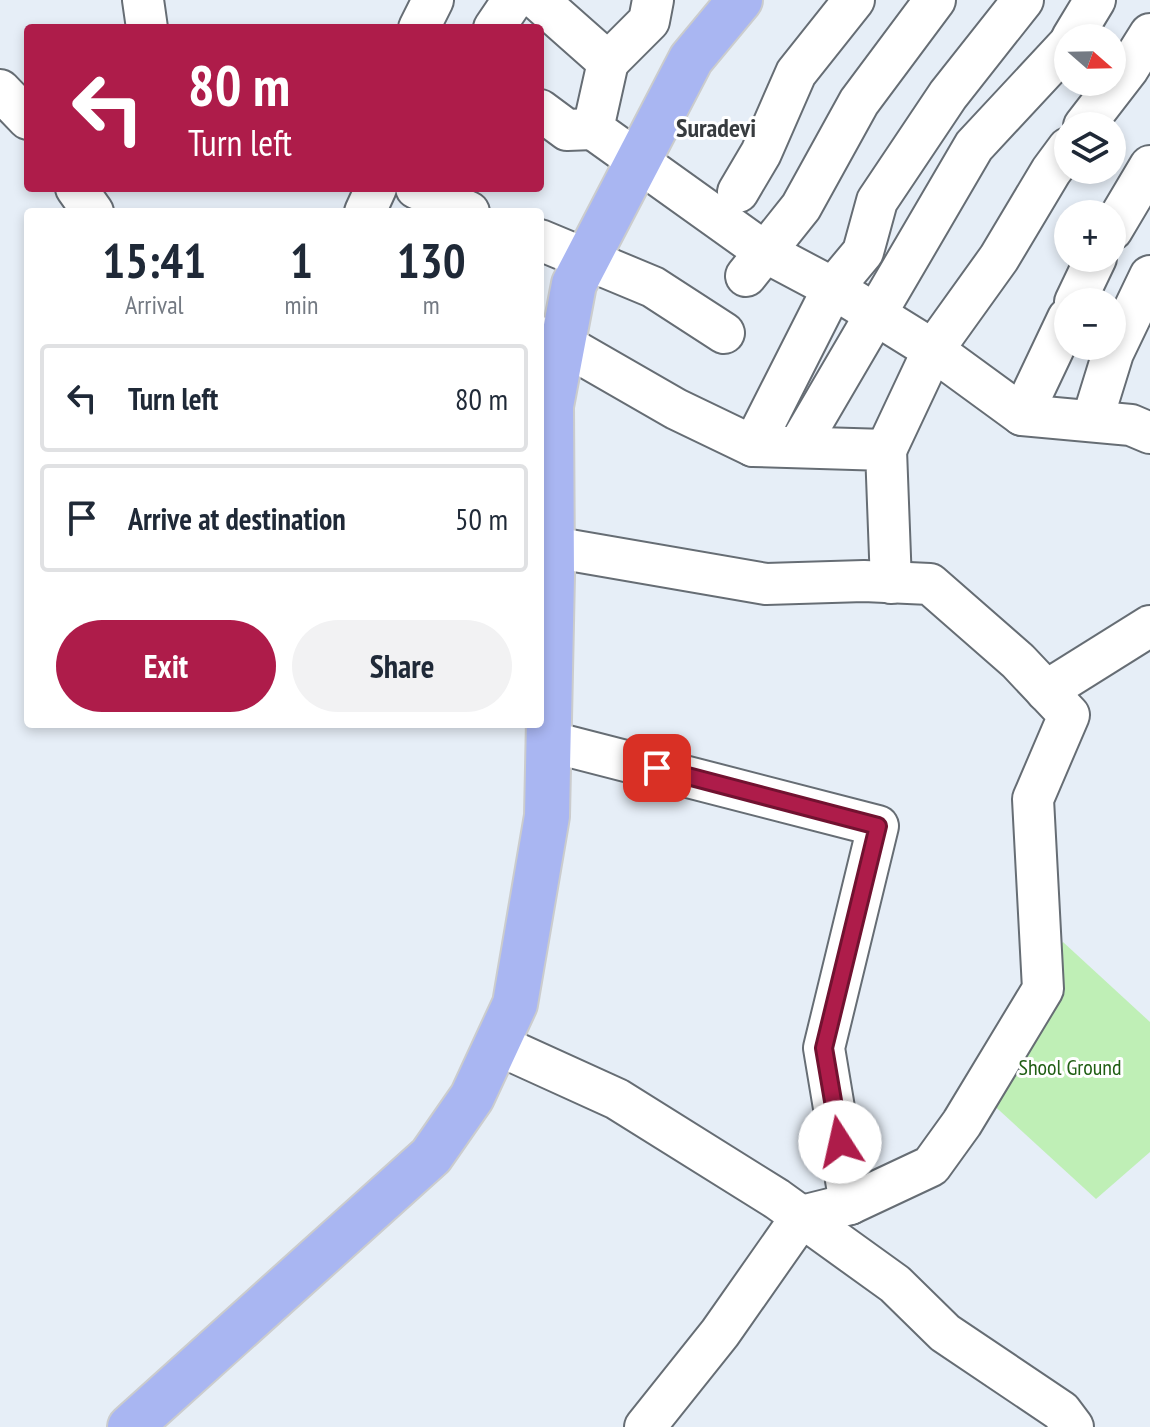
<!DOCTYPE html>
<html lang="en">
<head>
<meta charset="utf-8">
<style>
	body { margin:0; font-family:"PT Sans Narrow",sans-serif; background:#f2f2f3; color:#1f2937; height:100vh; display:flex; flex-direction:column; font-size:30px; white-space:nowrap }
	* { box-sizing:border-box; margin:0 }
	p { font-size:26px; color:#747a83 }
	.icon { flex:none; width:44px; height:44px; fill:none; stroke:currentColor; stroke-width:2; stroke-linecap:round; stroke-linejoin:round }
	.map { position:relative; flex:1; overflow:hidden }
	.drawer { position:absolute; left:24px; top:208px; width:520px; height:520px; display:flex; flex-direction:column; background:#fff; border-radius:8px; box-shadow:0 4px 12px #0003 }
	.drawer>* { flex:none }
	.hud { position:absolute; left:24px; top:24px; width:520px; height:168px; border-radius:8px; box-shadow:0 4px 12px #0003; background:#ae1c4a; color:#fff; overflow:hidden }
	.needle { width:52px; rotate:110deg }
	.tools { position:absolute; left:1054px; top:24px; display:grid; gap:16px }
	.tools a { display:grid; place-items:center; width:72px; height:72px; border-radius:50%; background:#fff; box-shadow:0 4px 12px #0003; font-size:40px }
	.pin { position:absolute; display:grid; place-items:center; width:68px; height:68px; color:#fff; margin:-34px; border-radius:16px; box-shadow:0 4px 12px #0006 }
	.me { position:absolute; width:88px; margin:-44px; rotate:350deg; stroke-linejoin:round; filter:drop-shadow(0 0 6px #0008) }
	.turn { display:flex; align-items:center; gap:28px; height:168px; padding:0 32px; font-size:36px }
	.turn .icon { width:104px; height:104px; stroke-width:2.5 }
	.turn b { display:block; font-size:56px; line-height:68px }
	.eta { display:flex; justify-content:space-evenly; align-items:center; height:136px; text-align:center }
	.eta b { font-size:48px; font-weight:600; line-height:56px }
	.cta { display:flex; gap:16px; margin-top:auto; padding:16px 32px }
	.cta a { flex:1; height:92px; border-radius:48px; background:#ae1c4a; color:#fff; font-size:32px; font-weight:600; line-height:92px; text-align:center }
	.cta a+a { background:#f2f2f3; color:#1f2937 }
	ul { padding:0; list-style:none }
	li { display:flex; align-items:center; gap:24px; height:108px; margin:0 16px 12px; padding:0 16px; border:4px solid #e0e1e3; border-radius:8px }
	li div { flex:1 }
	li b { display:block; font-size:30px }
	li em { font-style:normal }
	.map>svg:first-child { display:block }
	.green { fill:#bfefb6 }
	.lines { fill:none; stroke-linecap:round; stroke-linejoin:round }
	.minor-casing { stroke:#666d74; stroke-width:44 }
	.major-casing { stroke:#cbcccd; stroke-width:48 }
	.minor { stroke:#fff; stroke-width:40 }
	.major { stroke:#a9b6f2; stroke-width:44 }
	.route-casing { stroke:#711230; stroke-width:20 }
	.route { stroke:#ae1c4a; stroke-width:14 }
	.labels { text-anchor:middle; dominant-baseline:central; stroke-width:6; stroke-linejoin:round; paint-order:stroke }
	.park-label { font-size:22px; fill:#1f5e13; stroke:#fff }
	.quarter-label { font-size:26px; font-weight:bold; fill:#383c3f; stroke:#fff }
</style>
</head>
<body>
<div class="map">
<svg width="1150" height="1427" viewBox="0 0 1150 1427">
	<rect width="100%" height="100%" fill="#e6eef7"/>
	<path class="green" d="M1063,942L1150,1022V1152L1096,1199L964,1078Z"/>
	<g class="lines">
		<defs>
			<g id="minor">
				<path d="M143,0L147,28"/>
				<path d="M538,0L608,62L593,129L765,252L833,288L933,350L1022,415L1131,425L1150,433"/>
				<path d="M419,28L433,0"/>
				<path d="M494,28L513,0"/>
				<path d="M1072,38L1095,0"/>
				<path d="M608,62L649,21L653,0"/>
				<path d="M0,90L28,119"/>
				<path d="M540,110L567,130L593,129"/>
				<path d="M1084,126L1128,69L1150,34"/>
				<path d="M76,188L93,212"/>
				<path d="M416,188L469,212"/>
				<path d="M738,192L761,153L796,73L854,0"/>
				<path d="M365,212L376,188"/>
				<path d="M1112,230L1150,166"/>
				<path d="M540,240L653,287L724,333"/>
				<path d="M746,276L801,207L859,102L935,0"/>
				<path d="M1075,302L1096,258"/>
				<path d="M540,337L563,344L676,409L753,446L886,450L891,583"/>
				<path d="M1022,415L1068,318"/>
				<path d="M1092,421L1113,353L1150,276"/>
				<path d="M753,446L833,288L863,252L877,201L948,95L1023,0"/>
				<path d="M798,447L974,146L1068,45"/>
				<path d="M886,450L933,350L999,258L1051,171L1068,148"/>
				<path d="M552,547L766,584L864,581L930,584L1018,661L1069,715L1033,799L1043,989L962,1123L931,1166L850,1204L802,1216L720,1333L645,1427"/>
				<path d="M1046,691L1150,626"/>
				<path d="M548,741L878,826L824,1048L850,1204"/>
				<path d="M496,1044L617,1099L777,1199L895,1284L945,1333L1061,1411L1073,1427"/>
			</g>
			<path id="major" d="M130,1427L431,1156L472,1097L515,1004L547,816L552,575L551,406L574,284L691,59L740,0"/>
		</defs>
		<use href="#minor" class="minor-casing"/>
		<use href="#major" class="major-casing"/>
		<use href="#minor" class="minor"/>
		<use href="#major" class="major"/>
	</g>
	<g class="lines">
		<defs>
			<path id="route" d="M657,768L878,826L824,1048L840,1142"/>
		</defs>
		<use href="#route" class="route-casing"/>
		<use href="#route" class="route"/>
	</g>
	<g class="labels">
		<g class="park-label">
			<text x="1070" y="1067">Shool Ground</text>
		</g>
		<g class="quarter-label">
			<text x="716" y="127">Suradevi</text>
		</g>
	</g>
</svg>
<div class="tools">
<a><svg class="needle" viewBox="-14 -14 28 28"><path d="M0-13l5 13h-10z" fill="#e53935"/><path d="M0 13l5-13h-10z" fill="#747a83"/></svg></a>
<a><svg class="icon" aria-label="layers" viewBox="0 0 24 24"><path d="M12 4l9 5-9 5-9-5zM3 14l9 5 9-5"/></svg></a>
<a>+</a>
<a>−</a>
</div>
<div class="pin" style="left:657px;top:768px;background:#d93025"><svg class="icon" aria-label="arrive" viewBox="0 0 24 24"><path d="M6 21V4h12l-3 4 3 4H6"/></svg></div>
<svg class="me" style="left:840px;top:1142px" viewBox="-20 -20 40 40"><circle r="19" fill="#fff"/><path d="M0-13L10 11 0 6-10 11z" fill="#ae1c4a"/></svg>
<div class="hud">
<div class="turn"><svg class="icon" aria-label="left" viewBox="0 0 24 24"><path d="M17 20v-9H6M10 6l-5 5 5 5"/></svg><div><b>80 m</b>Turn left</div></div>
</div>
<section class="drawer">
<div class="eta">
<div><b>15:41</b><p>Arrival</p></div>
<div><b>1</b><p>min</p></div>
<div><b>130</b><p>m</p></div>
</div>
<ul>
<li><svg class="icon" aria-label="left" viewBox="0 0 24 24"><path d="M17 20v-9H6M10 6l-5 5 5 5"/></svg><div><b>Turn left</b></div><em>80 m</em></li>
<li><svg class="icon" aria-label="arrive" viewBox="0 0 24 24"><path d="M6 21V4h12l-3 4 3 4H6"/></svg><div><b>Arrive at destination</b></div><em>50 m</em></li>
</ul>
<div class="cta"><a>Exit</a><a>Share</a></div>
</section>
</div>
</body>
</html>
